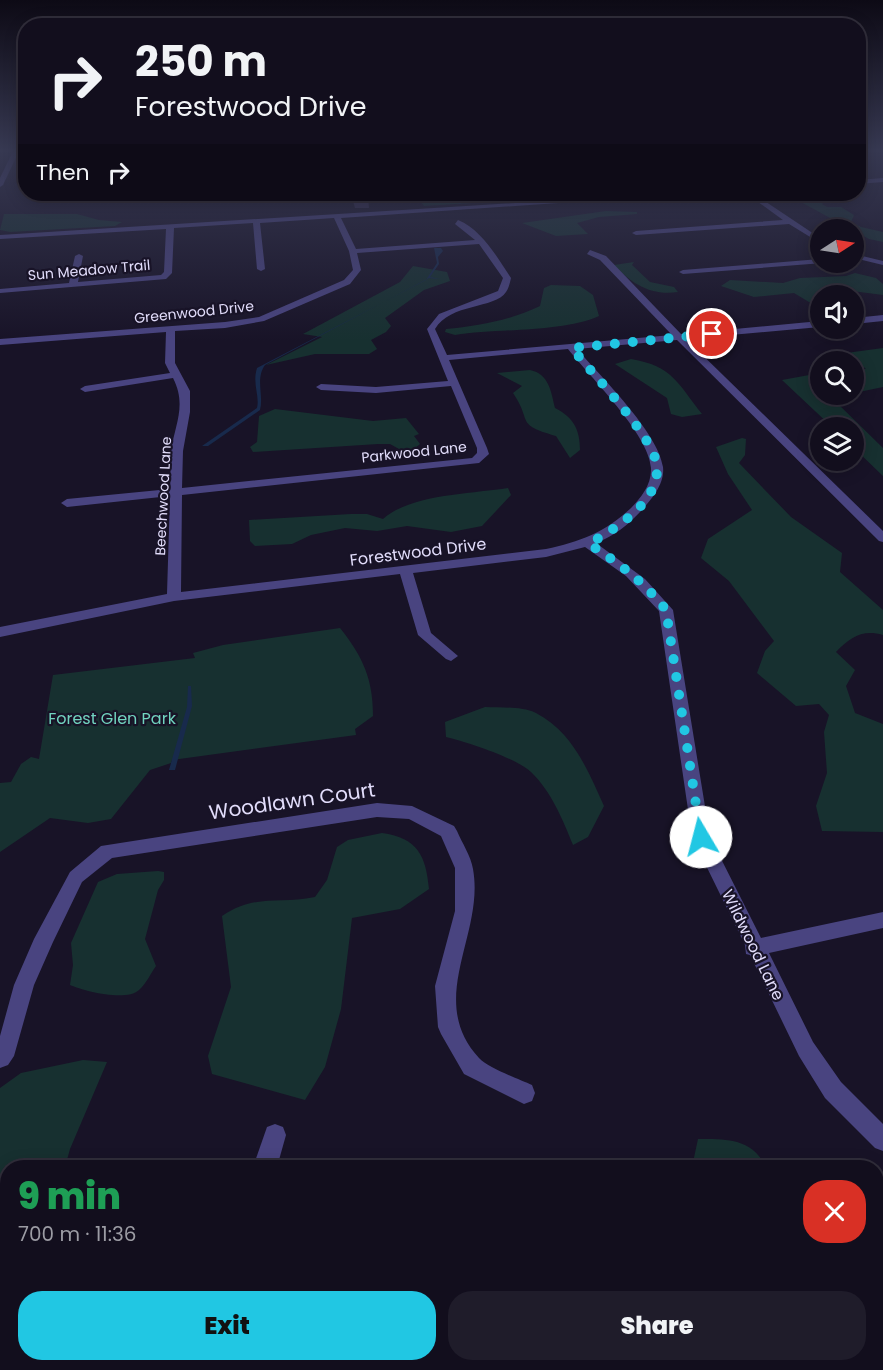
<!DOCTYPE html>
<html lang="en">
<head>
<meta charset="utf-8">
<style>
	body { margin:0; font-family:Poppins,sans-serif; background:#1f1c2a; color:#f1f3f6; height:100vh; display:flex; flex-direction:column; font-size:22px; white-space:nowrap }
	* { box-sizing:border-box; margin:0 }
	p { font-size:20px; color:#9c9ca4 }
	.icon { flex:none; width:33px; height:33px; fill:none; stroke:currentColor; stroke-width:2; stroke-linecap:round; stroke-linejoin:round }
	.map { position:relative; flex:1; overflow:hidden }
	.drawer { position:absolute; left:0px; top:1160px; width:884px; height:212px; display:flex; flex-direction:column; background:#120e1d; border-radius:24px 24px 0 0; box-shadow:0 3px 15px #0003,0 0 0 2px #312e3b }
	.drawer>* { flex:none }
	.hud { position:absolute; left:18px; top:18px; width:848px; height:183px; border-radius:24px; box-shadow:0 3px 15px #0003,0 0 0 2px #312e3b; background:#120e1d; color:#f1f3f6; overflow:hidden }
	.needle { width:39px; rotate:78deg }
	.fabs { position:absolute; left:810px; top:219px; display:grid; gap:12px }
	.fabs a { display:grid; place-items:center; width:54px; height:54px; border-radius:50%; background:#120e1d; box-shadow:0 3px 15px #0003,0 0 0 2px #312e3b; font-size:30px }
	.pin { position:absolute; display:grid; place-items:center; width:51px; height:51px; color:#fff; margin:-26px; border:3px solid #fff; border-radius:50%; box-shadow:0 2px 6px #0007 }
	.me { position:absolute; width:66px; margin:-33px; rotate:352deg; stroke-linejoin:round; filter:drop-shadow(0 0 4px #0008) }
	.turn { display:flex; align-items:center; gap:21px; height:126px; padding:0 18px; font-size:27px }
	.turn .icon { width:78px; height:78px; stroke-width:2.5 }
	.turn b { display:block; font-size:42px; line-height:51px }
	.then { display:flex; align-items:center; height:57px; padding:0 18px; background:#0003; gap:12px; font-size:22px }
	.round { display:grid; place-items:center; flex:none; width:63px; height:63px; border-radius:24px; background:#1f1c2a }
	.headline { display:flex; align-items:center; justify-content:space-between; height:102px; padding:0 18px }
	h1 { font-size:36px; font-weight:800; line-height:45px; color:#1e9e55 }
	.action { display:flex; gap:12px; margin-top:auto; padding:12px 18px }
	.action a { flex:1; height:69px; border-radius:24px; background:#21c7e3; color:#111; font-size:24px; font-weight:800; line-height:69px; text-align:center }
	.action a+a { background:#1f1c2a; color:#f1f3f6 }
	.map>svg:first-child { display:block }
	.green { fill:#173030 }
	.water { fill:#182a4c }
	.lines { fill:none; stroke-linecap:round; stroke-linejoin:round }
	.stream { stroke:#182a4c; stroke-width:1.5 }
	.minor { fill:#494480; fill-rule:evenodd }
	.wall { fill:#372f53 }
	.building { fill:#494265; stroke:#615a7c; stroke-width:1.5 }
	.route { stroke:#21c7e3; stroke-width:10; stroke-dasharray:0 18 }
	.labels { text-anchor:middle; dominant-baseline:central; stroke-width:4.5; stroke-linejoin:round; paint-order:stroke }
	.far-street-label { font-size:14px; fill:#e2ddfb; stroke:#181327 }
	.street-label { font-size:16px; fill:#e2ddfb; stroke:#181327 }
	.park-label { font-size:16px; fill:#71d3bf; stroke:#181327 }
	.near-street-label { font-size:20px; fill:#e2ddfb; stroke:#181327 }
</style>
</head>
<body>
<div class="map">
<svg width="883" height="1370" viewBox="0 0 883 1370">
	<rect width="100%" height="100%" fill="#181327"/>
	<g class="green">
		<path d="M415,194H482L488,202L424,206Z"/>
		<path d="M786,194H818L827,199L822,204L827,207H841L854,215L851,222L861,227L883,232V242L869,239Z"/>
		<path d="M606,211L637,212V214L599,217L577,223L588,234L556,236L522,223Z"/>
		<path d="M4,214H77L99,220L122,222L115,226L10,232L0,230Z"/>
		<path d="M634,262L632,265L650,282L674,287L678,292C651,296 632,284 614,265Z"/>
		<path d="M413,266L447,272L450,281L424,290L385,318L391,326L386,332L371,340L377,349L369,354H315L266,365L322,337L303,334L400,282Z"/>
		<path d="M855,273L876,278L883,284V295L852,291L820,296L817,302H809L794,293L754,297L721,286L730,280L783,283L800,278L846,276Z"/>
		<path d="M551,285L580,286L593,295L599,316C561,333 498,328 455,335L445,332L446,329C479,326 511,320 540,306L544,288Z"/>
		<path d="M883,348V387L859,392L837,403L883,448V476L854,448V428L832,427L782,380L820,373V394H854V369H866L846,353Z"/>
		<path d="M631,359C673,366 678,384 702,414L682,417L671,414L667,398L615,364Z"/>
		<path d="M530,370C549,374 551,391 555,408C573,417 580,429 580,450L570,458L556,436C514,424 533,422 513,393L522,386L497,373Z"/>
		<path d="M275,409L373,421L406,418L419,434L414,436L420,444L408,454L390,444H378L253,452L250,447L257,442L259,416Z"/>
		<path d="M742,438L746,439L745,455L739,463L791,517L842,553L840,572L883,610V635C863,629 850,637 836,652L855,670L846,686L855,713L883,724V832L822,831L816,806L827,773L824,732L829,715L819,704L796,706L757,673L765,651L774,641L729,581L701,558L708,539L752,510L728,474L716,447Z"/>
		<path d="M508,488L511,495L482,526L451,532L407,526L377,531L345,528L311,535L292,544L255,546L250,541L249,520L351,514H367L383,519C411,494 471,494 508,488Z"/>
		<path d="M340,628C363,657 373,679 373,716L355,729L356,735L172,760L171,763L150,770L111,819L88,823L50,818L0,852V783L11,782L21,764L31,757L39,759L53,675L195,658L193,653L223,645Z"/>
		<path d="M485,707C501,708 521,706 536,713C573,732 588,771 604,806L588,837L573,845C563,820 551,791 531,772C516,758 467,742 446,737L445,722Z"/>
		<path d="M382,833C418,838 426,856 429,889L400,909L352,918L341,1009L325,1067L305,1100L212,1074L208,1056L231,987L222,916C256,893 278,905 315,897L327,880L337,847L348,840Z"/>
		<path d="M158,871L164,872V880L158,890L145,939L156,966C151,973 146,984 139,990C126,1002 84,991 70,985L73,965L71,943L98,882L117,874Z"/>
		<path d="M83,1060L107,1062L70,1149L65,1167H8L7,1227L0,1229V1088L21,1073Z"/>
		<path d="M698,1139C726,1139 752,1138 766,1167H692Z"/>
		<path d="M481,1364H830L831,1370H488Z"/>
	</g>
	<g class="water">
		<path d="M434,248H441L443,251L438,257L439,264L430,277L440,279L429,278L265,365C255,379 264,395 260,410L208,446H202L257,408C260,396 252,384 257,368L426,280L437,263Z"/>
		<path d="M188,686H191L192,706L175,770H169L187,707Z"/>
	</g>
	<g class="lines">
		<path class="stream" d="M441,194L460,203"/>
		<g class="minor">
			<path d="M14,149H20L3,185L0,187V178Z"/>
			<path d="M883,178V182L858,184V180Z"/>
			<path d="M660,194H687L341,218L356,249L475,240L455,224L458,220C482,230 497,257 511,278C510,282 509,288 506,292C495,309 450,303 435,329L447,355L672,335L600,260L587,254L590,250L606,256L681,334L820,321V327L686,339L883,531V542L879,541L677,340L577,349C601,377 658,432 663,467C665,484 651,500 641,511C628,525 614,536 596,543L645,579L673,610L710,837L761,938L883,912V928L769,953L813,1042L841,1082L883,1124V1151L875,1148L825,1098L799,1056L750,955L746,954L745,945L692,837L659,611L626,576L585,547L546,557L413,573L431,633L458,656L451,661L446,659L418,635L400,574L174,601L0,637V627L167,594L170,496L67,507L61,503L67,499L170,489C171,477 170,464 171,451C175,424 187,405 173,378L85,392L80,389L85,386L170,373L165,363L166,332L0,345V339L225,322L259,317L344,280L353,270L349,251L334,218L260,223L265,269L261,271L257,269L253,223L174,228L172,273L166,279L0,293V289L69,283L75,256L79,254L83,256L78,282L161,275L164,272L166,229L0,239V235ZM479,244L503,278L498,291L439,314L427,329L448,381L376,387L321,384L316,387L321,390L376,393L451,386L477,448V453L472,458L182,488L183,451L190,412V391L175,363V331L225,328L264,321L350,284L361,270L357,253ZM568,349C590,377 649,434 651,468C652,484 641,498 631,508C606,532 579,542 546,549L181,592L182,495L479,463L489,454L487,448L449,360Z"/>
			<path d="M747,194H754L820,238V243L789,224L636,235L632,233L636,231L783,220Z"/>
			<path d="M854,254L883,261V265L854,258Z"/>
			<path d="M820,259L823,263L683,274L679,272L683,270Z"/>
			<path d="M883,315V321L854,324V318Z"/>
			<path d="M377,803L412,806L454,826L457,831C462,843 471,856 473,869C485,935 425,999 479,1058C488,1068 519,1079 532,1085L535,1093L532,1101L524,1104L464,1074L441,1034L438,1027L435,986L455,911V868L441,836L409,819L377,817L112,858L82,882L53,942L34,985L14,1056L8,1065L0,1068V1036L14,985L34,939L70,872L101,846Z"/>
			<path d="M275,1124L283,1127L286,1135L277,1167H253L267,1127Z"/>
			<path d="M264,1364H290L291,1370H265Z"/>
		</g>
	</g>
	<path class="wall" d="M351,194H366L368,198L369,208H355Z"/>
	<path class="building" d="M353,194H366L368,198L355,199Z"/>
	<linearGradient id="sky" x2="0" y2="1"><stop stop-color="#0d0a15"/><stop offset="0.44" stop-color="#373952"/><stop offset="1" stop-color="#373952" stop-opacity="0"/></linearGradient>
	<rect width="883" height="341" fill="url(#sky)"/>
	<g class="lines">
		<path class="route" d="M701,837L666,610C644,582 619,563 589,544C615,528 658,504 657,468C657,439 591,373 572,348L712,334"/>
	</g>
	<g class="labels">
		<g class="far-street-label">
			<text transform="translate(89 270) rotate(-5)">Sun Meadow Trail</text>
			<text transform="translate(194 312) rotate(-6)">Greenwood Drive</text>
			<text transform="translate(414 452) rotate(-6)">Parkwood Lane</text>
			<text transform="translate(163 496) rotate(-87)">Beechwood Lane</text>
		</g>
		<g class="street-label">
			<text transform="translate(418 552) rotate(-7)">Forestwood Drive</text>
			<text transform="translate(753 945) rotate(64)">Wildwood Lane</text>
		</g>
		<g class="park-label">
			<text x="112" y="718">Forest Glen Park</text>
		</g>
		<g class="near-street-label">
			<text transform="translate(292 801) rotate(-8)">Woodlawn Court</text>
		</g>
	</g>
</svg>
<div class="fabs">
<a><svg class="needle" viewBox="-14 -14 28 28"><path d="M0-13l5 13h-10z" fill="#e53935"/><path d="M0 13l5-13h-10z" fill="#9c9ca4"/></svg></a>
<a><svg class="icon" aria-label="sound" viewBox="0 0 24 24"><path d="M4 9h4l5-4v14l-5-4H4zM17 9q2 3 0 6"/></svg></a>
<a><svg class="icon" aria-label="search" viewBox="0 0 24 24"><circle cx="10" cy="10" r="6"/><path d="M15 15l6 6"/></svg></a>
<a><svg class="icon" aria-label="layers" viewBox="0 0 24 24"><path d="M12 4l9 5-9 5-9-5zM3 14l9 5 9-5"/></svg></a>
</div>
<div class="pin" style="left:712px;top:334px;background:#d93025"><svg class="icon" aria-label="arrive" viewBox="0 0 24 24"><path d="M6 21V4h12l-3 4 3 4H6"/></svg></div>
<svg class="me" style="left:701px;top:837px" viewBox="-20 -20 40 40"><circle r="19" fill="#fff"/><path d="M0-13L10 11 0 6-10 11z" fill="#21c7e3"/></svg>
<div class="hud">
<div class="turn"><svg class="icon" aria-label="right" viewBox="0 0 24 24"><path d="M7 20v-9h11M14 6l5 5-5 5"/></svg><div><b>250 m</b>Forestwood Drive</div></div>
<div class="then">Then<svg class="icon" aria-label="right" viewBox="0 0 24 24"><path d="M7 20v-9h11M14 6l5 5-5 5"/></svg></div>
</div>
<section class="drawer">
<div class="headline"><div><h1>9 min</h1><p>700 m · 11:36</p></div><a class="round" style="background:#d93025;color:#fff"><svg class="icon" aria-label="close" viewBox="0 0 24 24"><path d="M6 6l12 12M18 6L6 18"/></svg></a></div>
<div class="action"><a>Exit</a><a>Share</a></div>
</section>
</div>
</body>
</html>
